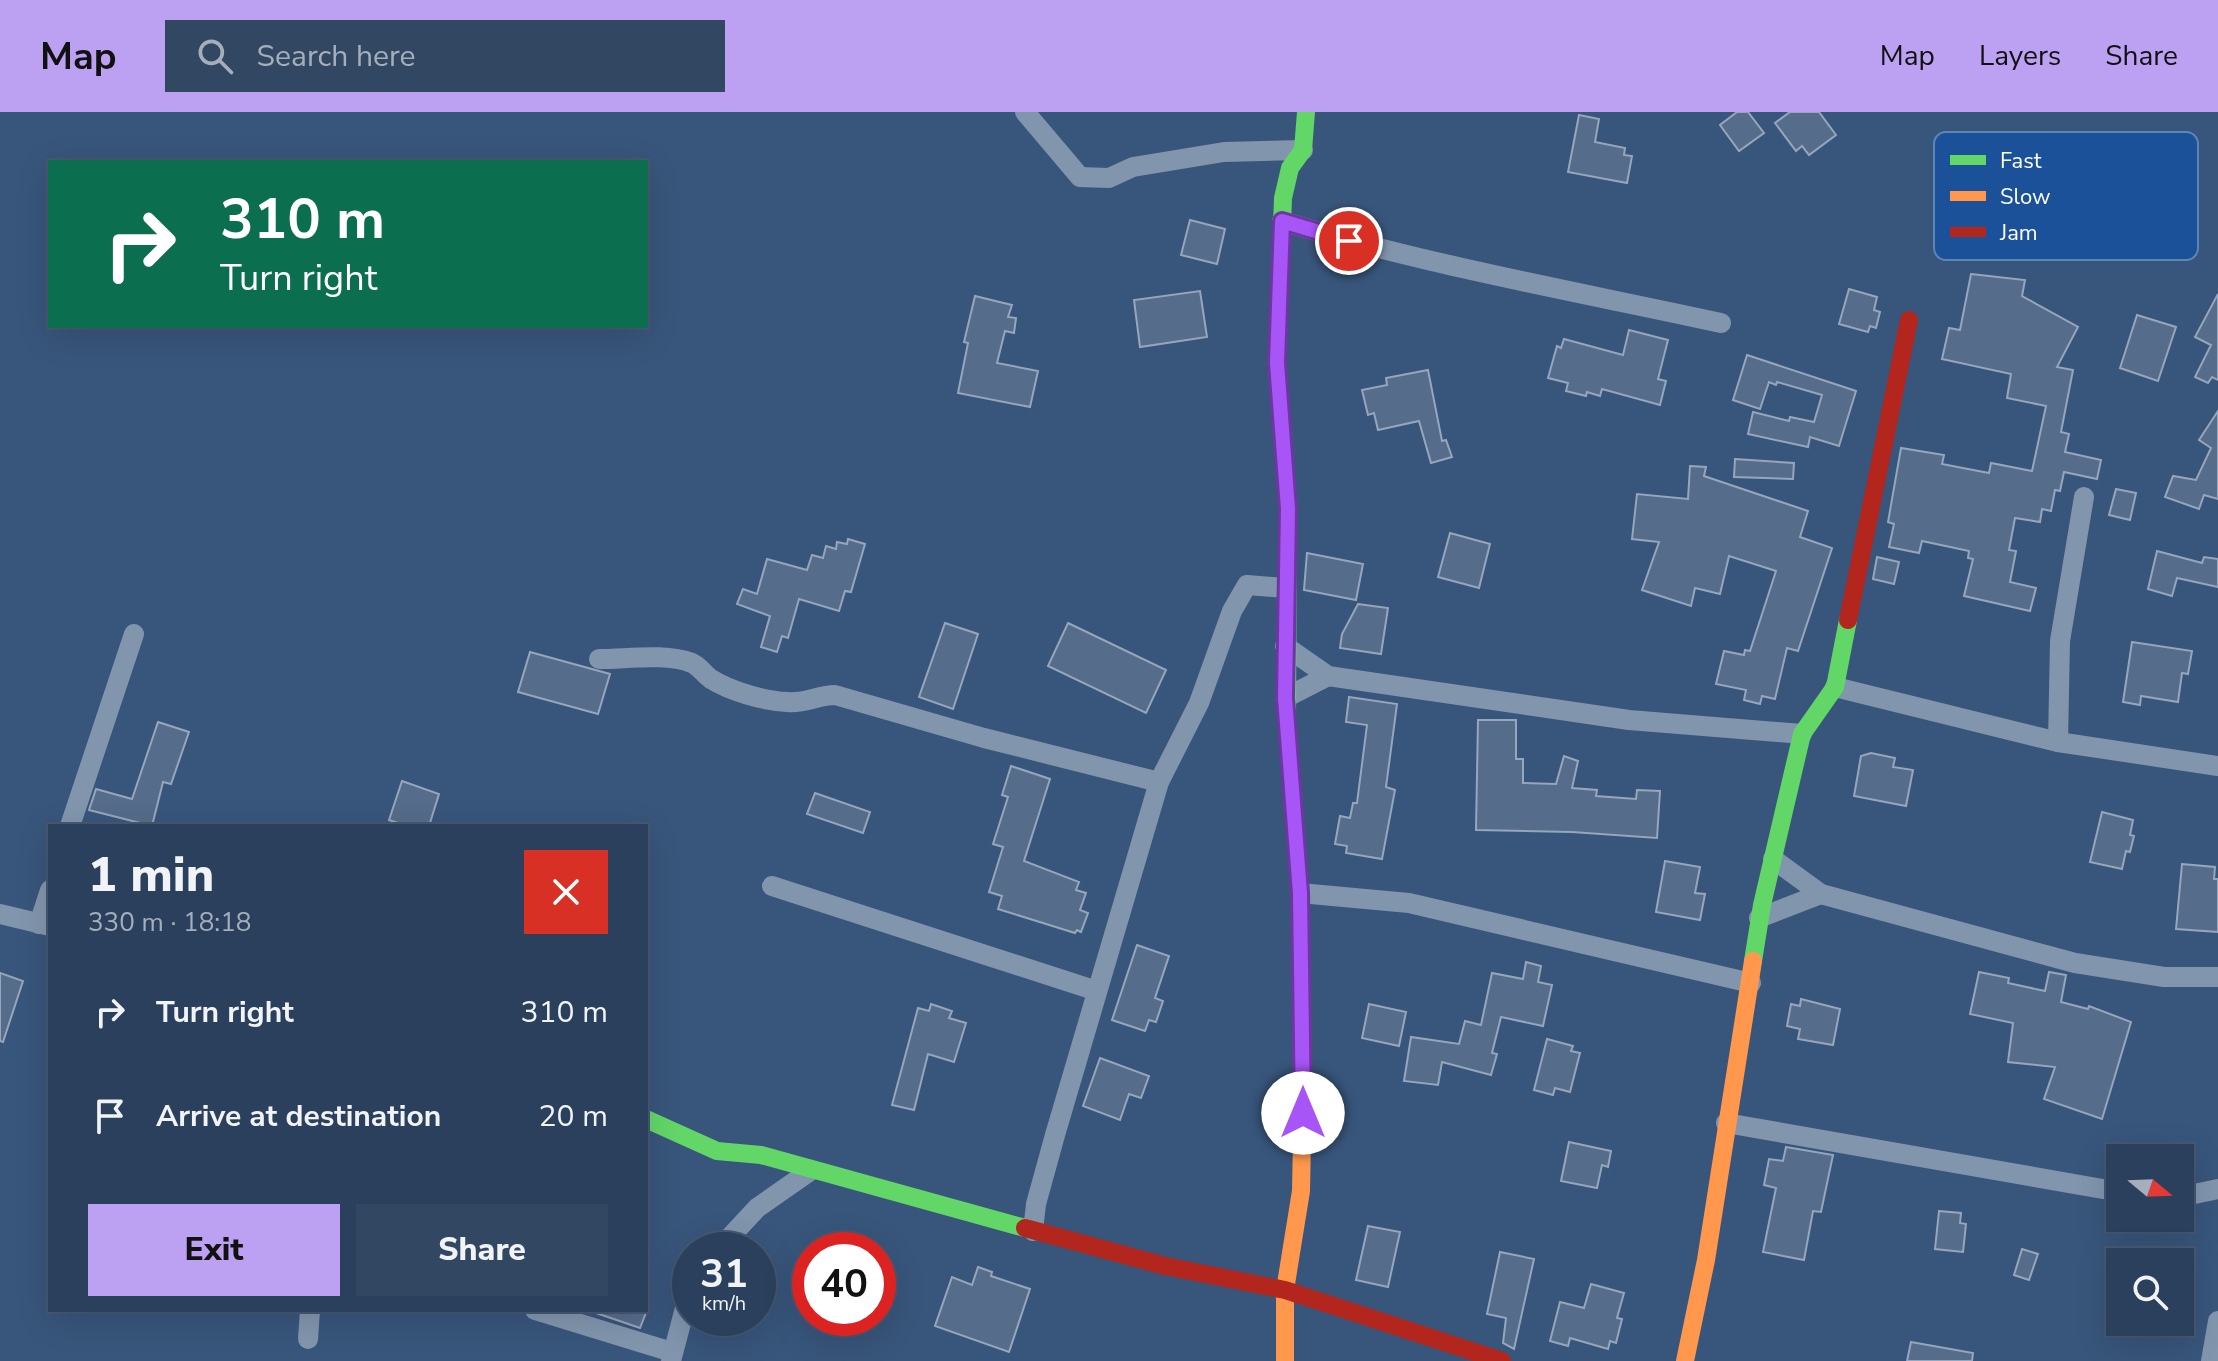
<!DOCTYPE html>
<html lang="en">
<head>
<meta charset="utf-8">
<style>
	body { margin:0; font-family:"Nunito Sans",sans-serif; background:#324762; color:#f1f3f6; height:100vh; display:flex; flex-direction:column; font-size:30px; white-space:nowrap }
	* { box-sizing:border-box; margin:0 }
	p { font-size:26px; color:#a5afbb }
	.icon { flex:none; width:44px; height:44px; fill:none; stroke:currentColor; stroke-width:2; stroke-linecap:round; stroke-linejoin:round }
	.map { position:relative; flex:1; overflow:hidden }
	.drawer { position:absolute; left:48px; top:712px; width:600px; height:488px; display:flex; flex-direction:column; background:#2a405c; border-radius:0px; box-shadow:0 8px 32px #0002,0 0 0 2px #465972 }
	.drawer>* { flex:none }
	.guide { position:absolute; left:48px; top:48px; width:600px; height:168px; border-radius:0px; box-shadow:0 8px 32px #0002,0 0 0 2px #465972; background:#0b6e4f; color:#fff; overflow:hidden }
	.needle { width:52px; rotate:109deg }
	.tools { position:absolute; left:2106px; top:1032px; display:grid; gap:16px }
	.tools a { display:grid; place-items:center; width:88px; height:88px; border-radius:0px; background:#2a405c; box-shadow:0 8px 32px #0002,0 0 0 2px #465972; font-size:40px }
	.speed { position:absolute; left:672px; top:1120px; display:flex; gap:16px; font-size:40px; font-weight:700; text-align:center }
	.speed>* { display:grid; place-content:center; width:104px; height:104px; border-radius:50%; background:#2a405c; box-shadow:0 8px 32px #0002,0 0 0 2px #465972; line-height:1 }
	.speed small { font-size:20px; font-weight:400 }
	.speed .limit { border:12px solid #d22; background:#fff; color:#111 }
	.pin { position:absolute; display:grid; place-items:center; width:68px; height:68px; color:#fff; margin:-34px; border:4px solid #fff; border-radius:50%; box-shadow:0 2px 8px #0007 }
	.me { position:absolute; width:88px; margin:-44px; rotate:0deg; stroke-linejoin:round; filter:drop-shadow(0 0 6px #0008) }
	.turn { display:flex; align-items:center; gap:28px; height:168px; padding:0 40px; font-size:36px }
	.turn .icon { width:104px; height:104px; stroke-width:2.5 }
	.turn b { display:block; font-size:56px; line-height:68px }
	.round { display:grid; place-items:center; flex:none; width:84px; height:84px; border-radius:0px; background:#324762 }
	.headline { display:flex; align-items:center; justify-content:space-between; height:136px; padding:0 40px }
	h1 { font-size:48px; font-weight:800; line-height:60px }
	.cta { display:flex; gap:16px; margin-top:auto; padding:16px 40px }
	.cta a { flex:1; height:92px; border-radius:0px; background:#bca0f2; color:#111; font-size:32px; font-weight:800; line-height:92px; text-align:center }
	.cta a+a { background:#324762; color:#f1f3f6 }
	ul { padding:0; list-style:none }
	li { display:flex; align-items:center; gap:24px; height:104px; padding:0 40px }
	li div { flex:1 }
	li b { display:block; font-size:30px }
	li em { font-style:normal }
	header { display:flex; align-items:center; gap:48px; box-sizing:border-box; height:112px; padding:0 40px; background:#bca0f2; color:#111 }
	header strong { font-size:38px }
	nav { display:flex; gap:44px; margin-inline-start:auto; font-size:28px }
	.search { width:560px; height:72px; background:#324762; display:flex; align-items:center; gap:20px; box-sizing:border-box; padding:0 28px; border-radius:0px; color:#a5afbb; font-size:30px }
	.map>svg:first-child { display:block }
	.building { fill:#556c8a; stroke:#96a6bb; stroke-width:2 }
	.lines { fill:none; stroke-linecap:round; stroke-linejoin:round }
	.street { stroke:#8195ad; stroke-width:20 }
	.fast { stroke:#63d668; stroke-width:18 }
	.slow { stroke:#ff974d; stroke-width:18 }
	.jam { stroke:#b3261e; stroke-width:18 }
	.route-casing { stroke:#6d37a1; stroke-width:20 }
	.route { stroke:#a855f7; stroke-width:14 }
	.key { fill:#1b5198; stroke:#5f85b7; stroke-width:2 }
	.key-label { font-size:22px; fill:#fff }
</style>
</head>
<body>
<header>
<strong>Map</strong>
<div class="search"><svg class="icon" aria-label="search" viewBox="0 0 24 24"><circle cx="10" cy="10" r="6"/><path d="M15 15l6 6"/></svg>Search here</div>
<nav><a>Map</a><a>Layers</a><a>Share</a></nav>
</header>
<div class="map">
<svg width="2218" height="1249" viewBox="0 0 2218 1249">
	<rect width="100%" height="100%" fill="#38557b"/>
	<g class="building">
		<path d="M1737,0H1748L1764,21L1739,39L1720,13Z"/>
		<path d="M1790,0H1819L1836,23L1809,43L1802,34L1796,39L1775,11Z"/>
		<path d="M1579,3L1599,7L1595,30L1625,36L1624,43L1632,44L1627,71L1568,60Z"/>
		<path d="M1190,108L1225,117L1217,152L1181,143Z"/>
		<path d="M1971,162L2025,168L2022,184L2078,215L2057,255L2073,258L2061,320L2069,322L2065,340L2101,348L2097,367L2064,360L2060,379L2055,378L2051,399L2042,397L2040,410L2015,406L2009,438L2016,439L2010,470L2036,476L2030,499L1964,484L1973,447L1968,446L1969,439L1922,429L1919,441L1889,435L1894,412L1888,410L1901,336L1944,343L1942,352L1989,361L1991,351L2032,359L2046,294L2007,286L2011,262L1942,247L1949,216L1960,218Z"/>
		<path d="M1849,177L1877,185L1874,198L1880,200L1876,216L1870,214L1868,220L1839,212Z"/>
		<path d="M1200,179L1207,225L1140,235L1134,188Z"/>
		<path d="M2218,182V268L2212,265L2208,271L2195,265L2211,233L2195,225Z"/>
		<path d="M975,184L1012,193L1008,205L1016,206L1014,221L1005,219L997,251L1038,259L1030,295L958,281L968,231L964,230Z"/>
		<path d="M2137,203L2176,215L2158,269L2120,256Z"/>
		<path d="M1629,218L1668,228L1658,267L1666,269L1660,293L1602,277L1600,284L1587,280L1586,284L1566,279L1568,271L1548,266L1557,234L1561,236L1564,227L1623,243Z"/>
		<path d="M1747,243L1856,279L1839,334L1810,325L1808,335L1748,322L1753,300L1789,309L1790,305L1814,310L1822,283L1777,270L1776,273L1769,270L1760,297L1733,288Z"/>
		<path d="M1428,258L1442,329L1446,328L1452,345L1431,351L1419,309L1378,318L1374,301L1368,303L1362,278L1387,273L1386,266Z"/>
		<path d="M2218,299V387L2204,383L2199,397L2165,385L2173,364L2196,368L2211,336L2199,328Z"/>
		<path d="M1735,347L1794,351L1793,367L1734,365Z"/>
		<path d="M1690,354L1706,355L1704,364L1808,399L1800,425L1832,436L1798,539L1787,536L1775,587L1762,584L1760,592L1744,588L1746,578L1716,572L1724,539L1744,543L1745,538L1750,539L1776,459L1729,444L1720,482L1695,476L1691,494L1642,478L1659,430L1632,427L1637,382L1688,387Z"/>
		<path d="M2116,377L2136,381L2130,408L2109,403Z"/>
		<path d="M1450,421L1490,432L1479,476L1438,465Z"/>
		<path d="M848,427L865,432L851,480L845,479L839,499L799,487L788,526L782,524L777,540L761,535L770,504L737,492L743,477L757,482L767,447L807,458L812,443L823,446L826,434L836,437L837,430L847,432Z"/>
		<path d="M2157,439L2202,451L2204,445L2218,447V475L2177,466L2172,484L2148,477Z"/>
		<path d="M1307,441L1363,452L1356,488L1304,478Z"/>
		<path d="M1877,445L1899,450L1894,472L1873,467Z"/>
		<path d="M1358,492L1388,496L1381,542L1340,536L1342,522Z"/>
		<path d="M945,511L978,522L953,597L919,585Z"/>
		<path d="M1068,511L1166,558L1146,601L1048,554Z"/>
		<path d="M2132,530L2192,539L2188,562L2182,561L2178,590L2141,584L2140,593L2123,590Z"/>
		<path d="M530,540L610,562L598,602L518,580Z"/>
		<path d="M1349,585L1397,592L1386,675L1395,678L1382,747L1346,741L1347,734L1335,732L1340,704L1350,706L1353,691H1357L1367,613L1346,610Z"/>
		<path d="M1478,608H1516V647H1523V671L1556,672L1564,644L1578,649L1572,676L1597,678L1596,684L1636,687L1637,678L1660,679L1657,726L1572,720L1476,718Z"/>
		<path d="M158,610L189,620L171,672L163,670L152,714L89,698L96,677L132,687Z"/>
		<path d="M1871,641L1895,646L1893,655L1913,658L1906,694L1854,684L1861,644Z"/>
		<path d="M1011,654L1050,667L1024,749L1079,770L1076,778L1086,781L1080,798L1088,801L1081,820L1077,818L1075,821L998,797L1002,784L989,780L1003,735L993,732L1008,685L1002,683Z"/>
		<path d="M402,669L439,682L429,714H407L389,708Z"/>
		<path d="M815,681L870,700L863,721L807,702Z"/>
		<path d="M2102,700L2133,708L2130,723L2134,724L2130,740L2126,739L2122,757L2090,750Z"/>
		<path d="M1665,749L1700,755L1695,781L1705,782L1700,808L1656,800Z"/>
		<path d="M2182,752L2215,755L2214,767H2218V820L2176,817Z"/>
		<path d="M1137,833L1169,844L1155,886L1163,889L1156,910L1149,908L1145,919L1112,908Z"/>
		<path d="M1526,850L1541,854L1538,870L1552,873L1543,914L1501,905L1492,941L1497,942L1491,963L1442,950L1438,973L1404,969L1411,925L1459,932L1465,909L1481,913L1492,861L1523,867Z"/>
		<path d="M1979,860L2009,866L2008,871L2045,879L2049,860L2066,863L2061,890L2088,897L2089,894L2131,910L2102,1007L2044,987L2055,955L2008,950L2013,911L1970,902Z"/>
		<path d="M0,861L23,869L3,930L0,929Z"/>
		<path d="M1801,887L1840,897L1833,933L1798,927L1800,917L1787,914L1791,892L1800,894Z"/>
		<path d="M931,892L952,899L949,906L966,911L954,950L928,942L914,998L892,993L918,896L929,899Z"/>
		<path d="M1369,892L1406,900L1399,934L1362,926Z"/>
		<path d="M1547,927L1573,934L1571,939L1580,941L1570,980L1555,976L1553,983L1534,978Z"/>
		<path d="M1100,946L1149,964L1141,986L1129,982L1120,1008L1083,994Z"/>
		<path d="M1569,1030L1611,1039L1608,1055L1602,1053L1597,1076L1561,1069Z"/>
		<path d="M1786,1035L1833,1043L1821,1100L1813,1099L1804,1148L1763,1140L1776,1076L1764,1073L1769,1047L1783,1049Z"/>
		<path d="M1939,1099L1961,1101L1960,1111L1966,1112L1963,1140L1935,1137Z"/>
		<path d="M1368,1114L1400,1120L1388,1175L1356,1168Z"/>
		<path d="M2022,1137L2038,1142L2029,1168L2014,1163Z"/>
		<path d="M1500,1140L1534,1147L1514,1237L1503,1231L1506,1206L1487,1202Z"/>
		<path d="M978,1155L992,1160L991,1164L1030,1177L1009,1240L935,1214L952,1165L972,1173Z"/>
		<path d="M1591,1172L1624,1181L1617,1206L1622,1207L1616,1231L1610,1229L1608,1237L1570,1226L1568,1234L1550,1229L1560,1190L1584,1196Z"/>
		<path d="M596,1198H647L640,1216L596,1201Z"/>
		<path d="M1911,1230L1973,1241L1972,1249H1907Z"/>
	</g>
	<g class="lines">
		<g class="street">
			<path d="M1025,0L1080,65L1109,66L1133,55L1224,40L1303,38"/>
			<path d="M1282,109C1426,153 1574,179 1721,211"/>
			<path d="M1285,534L1328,564L1629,608L1802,622"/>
			<path d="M599,547C628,547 665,541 692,551C699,554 704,562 711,567C730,579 764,589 787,590C805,592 818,583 835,583L984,626L1159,670"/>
			<path d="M1835,575L2058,630L2218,654"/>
			<path d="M1285,586L1328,564"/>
			<path d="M2058,630L2060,529L2084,385"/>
			<path d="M70,714L134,522"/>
			<path d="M1773,747L1821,782L2075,851L2164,865H2218"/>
			<path d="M772,774L1097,879"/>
			<path d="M1300,781L1409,791L1751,871"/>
			<path d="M0,802L50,814"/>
			<path d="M1759,806L1821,782"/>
			<path d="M39,812L50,778"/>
			<path d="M1726,1011L2120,1080"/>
			<path d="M2180,1085L2218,1077"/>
			<path d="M1033,1119L1036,1092L1055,1023L1159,670L1199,591L1232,499L1247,473L1285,476"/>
			<path d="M718,1138L757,1096L810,1059"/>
			<path d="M535,1198L672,1240"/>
			<path d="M308,1227L310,1198"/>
			<path d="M671,1249L690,1177"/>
			<path d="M2211,1249L2218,1209"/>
		</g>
		<g class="fast">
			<path d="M1287,609L1288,397L1277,251L1283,86L1290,56L1303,38L1306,0"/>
			<path d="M1753,849L1762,793L1802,622L1835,575L1848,508"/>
			<path d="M646,1007L717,1039L761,1043L1025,1116"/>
		</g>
		<g class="slow">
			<path d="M1285,1249V1178L1301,1079L1303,975L1300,781L1287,609"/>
			<path d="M1685,1249L1706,1148L1753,849"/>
		</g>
		<g class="jam">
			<path d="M1848,508L1909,208"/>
			<path d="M1025,1116L1165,1154L1285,1178L1502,1249"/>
		</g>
	</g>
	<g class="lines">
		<defs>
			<path id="route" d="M1303,1001L1300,781L1285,586L1288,397L1277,251L1282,109L1349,129"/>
		</defs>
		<use href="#route" class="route-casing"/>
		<use href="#route" class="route"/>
	</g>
	<rect x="1934" y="20" width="264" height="128" rx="12" class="key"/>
	<rect x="1950" y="43" width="36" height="10" fill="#63d668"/>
	<rect x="1950" y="79" width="36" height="10" fill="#ff974d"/>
	<rect x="1950" y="115" width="36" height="10" fill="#b3261e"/>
	<g class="key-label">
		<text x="2000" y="56">Fast</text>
		<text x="2000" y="92">Slow</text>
		<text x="2000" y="128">Jam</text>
	</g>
</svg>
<div class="tools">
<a><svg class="needle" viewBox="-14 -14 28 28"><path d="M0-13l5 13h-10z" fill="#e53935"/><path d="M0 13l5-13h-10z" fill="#a5afbb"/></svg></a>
<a><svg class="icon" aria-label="search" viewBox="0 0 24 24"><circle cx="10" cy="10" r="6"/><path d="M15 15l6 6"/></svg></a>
</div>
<div class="speed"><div>31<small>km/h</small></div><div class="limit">40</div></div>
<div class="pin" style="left:1349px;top:129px;background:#d93025"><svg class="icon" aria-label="arrive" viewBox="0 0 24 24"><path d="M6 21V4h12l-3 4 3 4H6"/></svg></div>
<svg class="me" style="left:1303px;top:1001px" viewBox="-20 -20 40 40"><circle r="19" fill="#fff"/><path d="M0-13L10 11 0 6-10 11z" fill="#a855f7"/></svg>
<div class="guide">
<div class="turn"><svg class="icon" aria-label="right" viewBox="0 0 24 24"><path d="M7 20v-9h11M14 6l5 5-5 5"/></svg><div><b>310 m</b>Turn right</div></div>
</div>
<section class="drawer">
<div class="headline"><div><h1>1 min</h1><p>330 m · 18:18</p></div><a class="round" style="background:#d93025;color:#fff"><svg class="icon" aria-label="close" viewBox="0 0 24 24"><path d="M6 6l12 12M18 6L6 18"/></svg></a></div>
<ul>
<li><svg class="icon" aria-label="right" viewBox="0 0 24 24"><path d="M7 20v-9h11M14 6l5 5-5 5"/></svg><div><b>Turn right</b></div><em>310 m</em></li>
<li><svg class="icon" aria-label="arrive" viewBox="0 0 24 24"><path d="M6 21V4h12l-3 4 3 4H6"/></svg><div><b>Arrive at destination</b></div><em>20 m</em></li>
</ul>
<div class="cta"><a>Exit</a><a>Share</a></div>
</section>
</div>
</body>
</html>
